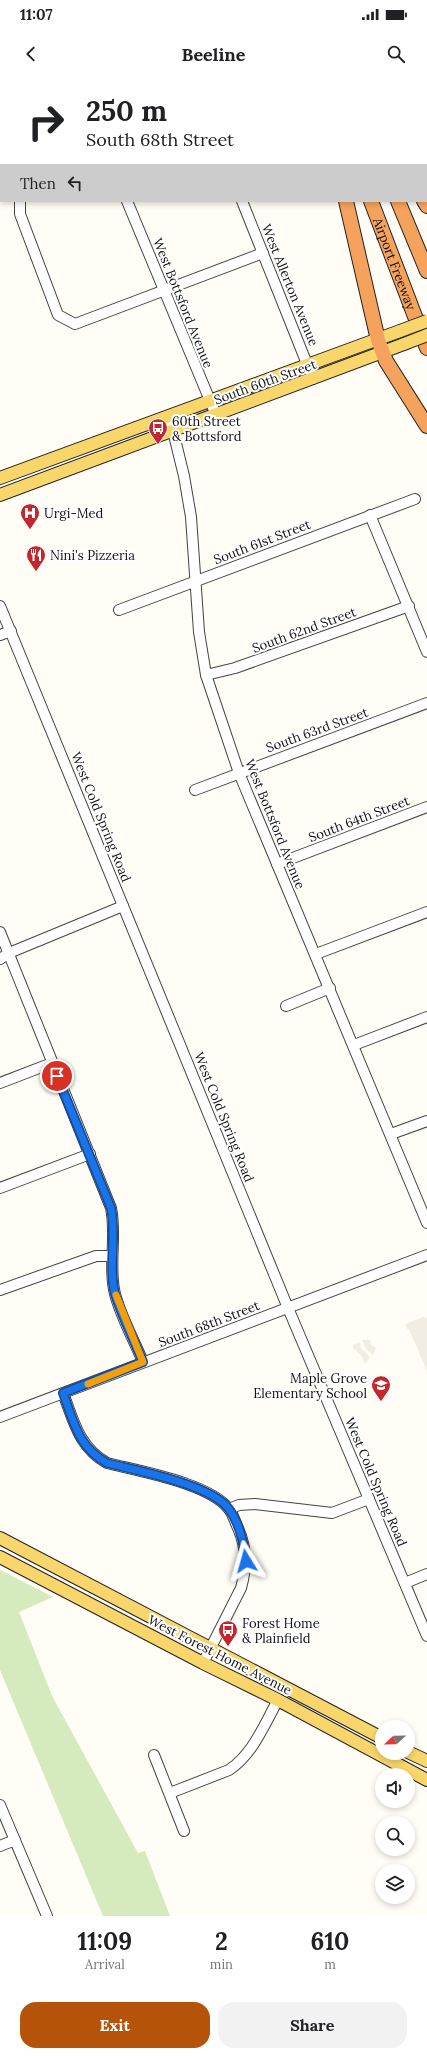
<!DOCTYPE html>
<html lang="en">
<head>
<meta charset="utf-8">
<style>
	body { margin:0; font-family:Lora,serif; background:#f2f2f2; color:#202124; height:100vh; display:flex; flex-direction:column; font-size:15px; white-space:nowrap }
	* { box-sizing:border-box; margin:0 }
	p { font-size:13px; color:#757577 }
	.icon { flex:none; width:22px; height:22px; fill:none; stroke:currentColor; stroke-width:2; stroke-linecap:round; stroke-linejoin:round }
	.map { position:relative; height:1836px; overflow:hidden }
	.side { display:flex; flex-direction:column; background:#fff; flex:1 }
	.side>* { flex:none }
	.guide { position:absolute; left:0px; top:0px; width:427px; height:122px; box-shadow:0 2px 6px #0003; background:#fff; color:#202124; overflow:hidden }
	.needle { width:26px; rotate:248deg }
	.controls { position:absolute; left:375px; top:1640px; display:grid; gap:8px }
	.controls a { display:grid; place-items:center; width:40px; height:40px; border-radius:50%; background:#fff; box-shadow:0 2px 6px #0003; font-size:20px }
	.pin { position:absolute; display:grid; place-items:center; width:34px; height:34px; color:#fff; margin:-17px; border:2px solid #fff; border-radius:50%; box-shadow:0 1px 4px #0007 }
	.me { position:absolute; width:44px; margin:-22px; rotate:352deg; stroke-linejoin:round; filter:drop-shadow(0 0 3px #0008) }
	.turn { display:flex; align-items:center; gap:14px; height:84px; padding:0 20px; font-size:18px }
	.turn .icon { width:52px; height:52px; stroke-width:2.5 }
	.turn b { display:block; font-size:28px; line-height:34px }
	.then { display:flex; align-items:center; height:38px; padding:0 20px; background:#0003; gap:8px; font-size:15px }
	.eta { display:flex; justify-content:space-evenly; align-items:center; height:68px; text-align:center }
	.eta b { font-size:24px; font-weight:800; line-height:28px }
	.action { display:flex; gap:8px; margin-top:auto; padding:8px 20px }
	.action a { flex:1; height:46px; border-radius:16px; background:#b45309; color:#fff; font-size:16px; font-weight:800; line-height:46px; text-align:center }
	.action a+a { background:#f2f2f2; color:#202124 }
	.status { display:flex; justify-content:space-between; align-items:center; height:28px; padding:0 20px; background:#fff; direction:ltr }
	.status svg { height:11px; fill:currentColor }
	header { display:flex; justify-content:space-between; align-items:center; height:52px; padding:0 20px; background:#fff; font-size:18px; font-weight:800 }
	.map>svg:first-child { display:block }
	.green { fill:#d5ebbd }
	.plaza { fill:#f1ede2 }
	.lines { fill:none; stroke-linecap:round; stroke-linejoin:round }
	.stream { stroke:#3f96cf; stroke-width:2 }
	.minor-casing { stroke:#444; stroke-width:12 }
	.major-casing { stroke:#222; stroke-width:14 }
	.highway-casing { stroke:#222; stroke-width:16 }
	.minor { stroke:#fff; stroke-width:10 }
	.major { stroke:#f9d66b; stroke-width:12 }
	.highway { stroke:#f5a25d; stroke-width:14 }
	.major-bridge-casing { stroke:#222; stroke-width:14; stroke-linecap:butt }
	.major-bridge { stroke:#f9d66b; stroke-width:12 }
	.route-casing { stroke:#114b97; stroke-width:10 }
	.route { stroke:#1a73e8; stroke-width:7 }
	.slow { stroke:#f59e0b; stroke-width:7 }
	.labels { text-anchor:middle; dominant-baseline:central; stroke-width:4; stroke-linejoin:round; paint-order:stroke }
	.street-label { font-size:13px; fill:#111; stroke:#fff }
	.poi-label { font-size:13px; fill:#111; stroke:#fff; text-anchor:start }
</style>
</head>
<body>
<div class="status"><b>11:07</b><svg viewBox="0 0 49 12"><path d="M0 12V9h3v3zM5 12V6h3v6zM10 12V3h3v9zM15 12V0h3v12zM26 1h20v11H26zM47 4h2v5h-2z"/></svg></div>
<header><svg class="icon" aria-label="back" viewBox="0 0 24 24"><path d="M15 5l-7 7 7 7"/></svg>Beeline<svg class="icon" aria-label="search" viewBox="0 0 24 24"><circle cx="10" cy="10" r="6"/><path d="M15 15l6 6"/></svg></header>
<div class="map">
<svg width="427" height="1836" viewBox="0 0 427 1836">
	<rect width="100%" height="100%" fill="#fffdf5"/>
	<path class="green" d="M0,1490L53,1517L19,1532L52,1616L138,1773L145,1771L170,1836H103L0,1590Z"/>
	<g class="plaza">
		<path d="M423,1237L427,1238V1291L409,1249H407L405,1244Z"/>
		<path d="M362,1260H370L371,1265L376,1268L373,1275L366,1269Z"/>
		<path d="M360,1262L361,1268L370,1277L365,1284L361,1275L353,1268V1265Z"/>
	</g>
	<g class="lines">
		<g class="stream">
			<path d="M14,1L15,0"/>
			<path d="M0,19L1,17"/>
		</g>
		<defs>
			<g id="minor">
				<path d="M192,0V1"/>
				<path d="M118,1L119,0"/>
				<path d="M20,121V134L58,235L75,244L263,173"/>
				<path d="M127,121L216,335"/>
				<path d="M242,121L313,299"/>
				<path d="M166,337L173,351L184,396L191,437L199,552L206,595L239,693L427,1143"/>
				<path d="M370,435L427,572"/>
				<path d="M0,526L288,1228L427,1556"/>
				<path d="M119,530L415,419"/>
				<path d="M0,555L11,551"/>
				<path d="M206,595L235,588L409,526"/>
				<path d="M195,710L427,623"/>
				<path d="M277,784L427,727"/>
				<path d="M0,852L111,1128C117,1156 108,1186 115,1214C121,1237 134,1260 143,1282"/>
				<path d="M316,874L427,832"/>
				<path d="M0,879L9,873L123,826"/>
				<path d="M286,926L330,908"/>
				<path d="M354,965L427,937"/>
				<path d="M0,1003L52,983"/>
				<path d="M391,1054L427,1041"/>
				<path d="M0,1108L90,1074"/>
				<path d="M0,1210L96,1176H111"/>
				<path d="M63,1313C74,1342 79,1367 107,1383C138,1391 209,1403 229,1429C233,1434 235,1442 238,1448C247,1468 247,1487 241,1508L203,1583"/>
				<path d="M0,1337L427,1175"/>
				<path d="M229,1429L239,1425L255,1424L332,1433L369,1419"/>
				<path d="M405,1503L427,1494"/>
				<path d="M154,1675L184,1751"/>
				<path d="M170,1713L229,1690C253,1674 264,1645 278,1620"/>
				<path d="M0,1725L47,1836"/>
				<path d="M0,1766L15,1760"/>
			</g>
			<g id="major">
				<path d="M0,398L400,251"/>
				<path d="M0,415L404,264"/>
				<path d="M0,1458L382,1658"/>
				<path d="M0,1477L203,1583L278,1620L427,1700"/>
				<path d="M408,1672L427,1681"/>
			</g>
			<g id="highway">
				<path d="M310,0L311,1"/>
				<path d="M321,0L322,1"/>
				<path d="M343,0L344,1"/>
				<path d="M355,0V1"/>
				<path d="M346,121L378,260L386,281L427,346"/>
				<path id="s1" d="M371,121L427,268"/>
				<path d="M398,121L427,191"/>
				<path d="M424,121L427,126"/>
			</g>
		</defs>
		<use href="#minor" class="minor-casing"/>
		<use href="#major" class="major-casing"/>
		<use href="#highway" class="highway-casing"/>
		<use href="#minor" class="minor"/>
		<use href="#major" class="major"/>
		<use href="#highway" class="highway"/>
		<defs>
			<g id="major-bridge">
				<path d="M400,251L427,241"/>
				<path d="M404,264L427,255"/>
			</g>
		</defs>
		<use href="#major-bridge" class="major-bridge-casing"/>
		<use href="#major-bridge" class="major-bridge"/>
	</g>
	<g class="lines">
		<defs>
			<path id="route" d="M57,996L111,1128C117,1156 108,1186 115,1214C122,1237 134,1260 143,1282L63,1313C74,1342 78,1367 107,1383C138,1391 210,1404 229,1429C240,1444 244,1464 246,1481"/>
		</defs>
		<use href="#route" class="route-casing"/>
		<use href="#route" class="route"/>
		<path class="slow" d="M88,1304L143,1282L116,1215"/>
	</g>
	<defs>
		<symbol id="bus-pin" viewBox="-11 -11 22 30"><path d="M0 17L-7.5 6A9.5 9.5 0 1 1 7.5 6Z" fill="#c4262e" stroke="#fff"/><path d="M-5-6H5V4H4V6H2V4H-2V6H-4V4H-5ZM-3.5-4V0h7V-4ZM-3.5 1.2v1.5H-2V1.2ZM2 1.2v1.5H3.5V1.2Z" fill="#fff"/></symbol>
		<symbol id="hospital-pin" viewBox="-11 -11 22 30"><path d="M0 17L-7.5 6A9.5 9.5 0 1 1 7.5 6Z" fill="#c4262e" stroke="#fff"/><path d="M-5-5h3v3.5h4V-5h3V5h-3V1.5h-4V5h-3Z" fill="#fff"/></symbol>
		<symbol id="restaurant-pin" viewBox="-11 -11 22 30"><path d="M0 17L-7.5 6A9.5 9.5 0 1 1 7.5 6Z" fill="#c4262e" stroke="#fff"/><path d="M-5-6h1v4h1v-4h1v4h1v-4h1v5L-1.5 .5V6h-2V.5L-5-1ZM5-6V6H3V1.5H1.5Q1.5-4 5-6Z" fill="#fff"/></symbol>
		<symbol id="school-pin" viewBox="-11 -11 22 30"><path d="M0 17L-7.5 6A9.5 9.5 0 1 1 7.5 6Z" fill="#c4262e" stroke="#fff"/><path d="M0-5L7-2L0 1L-7-2ZM-4 1L0 2.5L4 1V4Q0 6-4 4Z" fill="#fff"/></symbol>
	</defs>
	<g fill-rule="evenodd">
		<use href="#bus-pin" x="147" y="337" width="22" height="30"/>
		<use href="#hospital-pin" x="19" y="422" width="22" height="30"/>
		<use href="#restaurant-pin" x="25" y="464" width="22" height="30"/>
		<use href="#school-pin" x="370" y="1294" width="22" height="30"/>
		<use href="#bus-pin" x="217" y="1539" width="22" height="30"/>
	</g>
	<g class="labels">
		<g class="street-label">
			<text stroke="none"><textPath href="#s1" startOffset="67">Airport Freeway</textPath></text>
			<text transform="translate(290 205) rotate(68)">West Allerton Avenue</text>
			<text transform="translate(183 223) rotate(68)">West Bottsford Avenue</text>
			<text transform="translate(265 302) rotate(-20)">South 60th Street</text>
			<text transform="translate(262 462) rotate(-21)">South 61st Street</text>
			<text transform="translate(304 550) rotate(-20)">South 62nd Street</text>
			<text transform="translate(317 650) rotate(-20)">South 63rd Street</text>
			<text transform="translate(101 737) rotate(68)">West Cold Spring Road</text>
			<text transform="translate(359 739) rotate(-21)">South 64th Street</text>
			<text transform="translate(275 744) rotate(68)">West Bottsford Avenue</text>
			<text transform="translate(224 1037) rotate(68)">West Cold Spring Road</text>
			<text transform="translate(209 1244) rotate(-21)">South 68th Street</text>
			<text transform="translate(376 1402) rotate(67)">West Cold Spring Road</text>
			<text transform="translate(220 1575) rotate(27)">West Forest Home Avenue</text>
		</g>
		<g class="poi-label">
			<text x="172" y="341">60th Street<tspan x="172" dy="15">&amp; Bottsford</tspan></text>
			<text x="44" y="433">Urgi-Med</text>
			<text x="50" y="475">Nini's Pizzeria</text>
			<text x="367" y="1298" text-anchor="end">Maple Grove<tspan x="367" dy="15">Elementary School</tspan></text>
			<text x="242" y="1543">Forest Home<tspan x="242" dy="15">&amp; Plainfield</tspan></text>
		</g>
	</g>
</svg>
<div class="controls">
<a><svg class="needle" viewBox="-14 -14 28 28"><path d="M0-13l5 13h-10z" fill="#e53935"/><path d="M0 13l5-13h-10z" fill="#757577"/></svg></a>
<a><svg class="icon" aria-label="sound" viewBox="0 0 24 24"><path d="M4 9h4l5-4v14l-5-4H4zM17 9q2 3 0 6"/></svg></a>
<a><svg class="icon" aria-label="search" viewBox="0 0 24 24"><circle cx="10" cy="10" r="6"/><path d="M15 15l6 6"/></svg></a>
<a><svg class="icon" aria-label="layers" viewBox="0 0 24 24"><path d="M12 4l9 5-9 5-9-5zM3 14l9 5 9-5"/></svg></a>
</div>
<div class="pin" style="left:57px;top:996px;background:#d93025"><svg class="icon" aria-label="arrive" viewBox="0 0 24 24"><path d="M6 21V4h12l-3 4 3 4H6"/></svg></div>
<svg class="me" style="left:246px;top:1481px" viewBox="-20 -20 40 40"><path d="M0-17L14 15 0 8-14 15z" fill="#1a73e8" stroke="#fff" stroke-width="4"/></svg>
<div class="guide">
<div class="turn"><svg class="icon" aria-label="right" viewBox="0 0 24 24"><path d="M7 20v-9h11M14 6l5 5-5 5"/></svg><div><b>250 m</b>South 68th Street</div></div>
<div class="then">Then<svg class="icon" aria-label="left" viewBox="0 0 24 24"><path d="M17 20v-9H6M10 6l-5 5 5 5"/></svg></div>
</div>
</div>
<section class="side">
<div class="eta">
<div><b>11:09</b><p>Arrival</p></div>
<div><b>2</b><p>min</p></div>
<div><b>610</b><p>m</p></div>
</div>
<div class="action"><a>Exit</a><a>Share</a></div>
</section>
</body>
</html>
